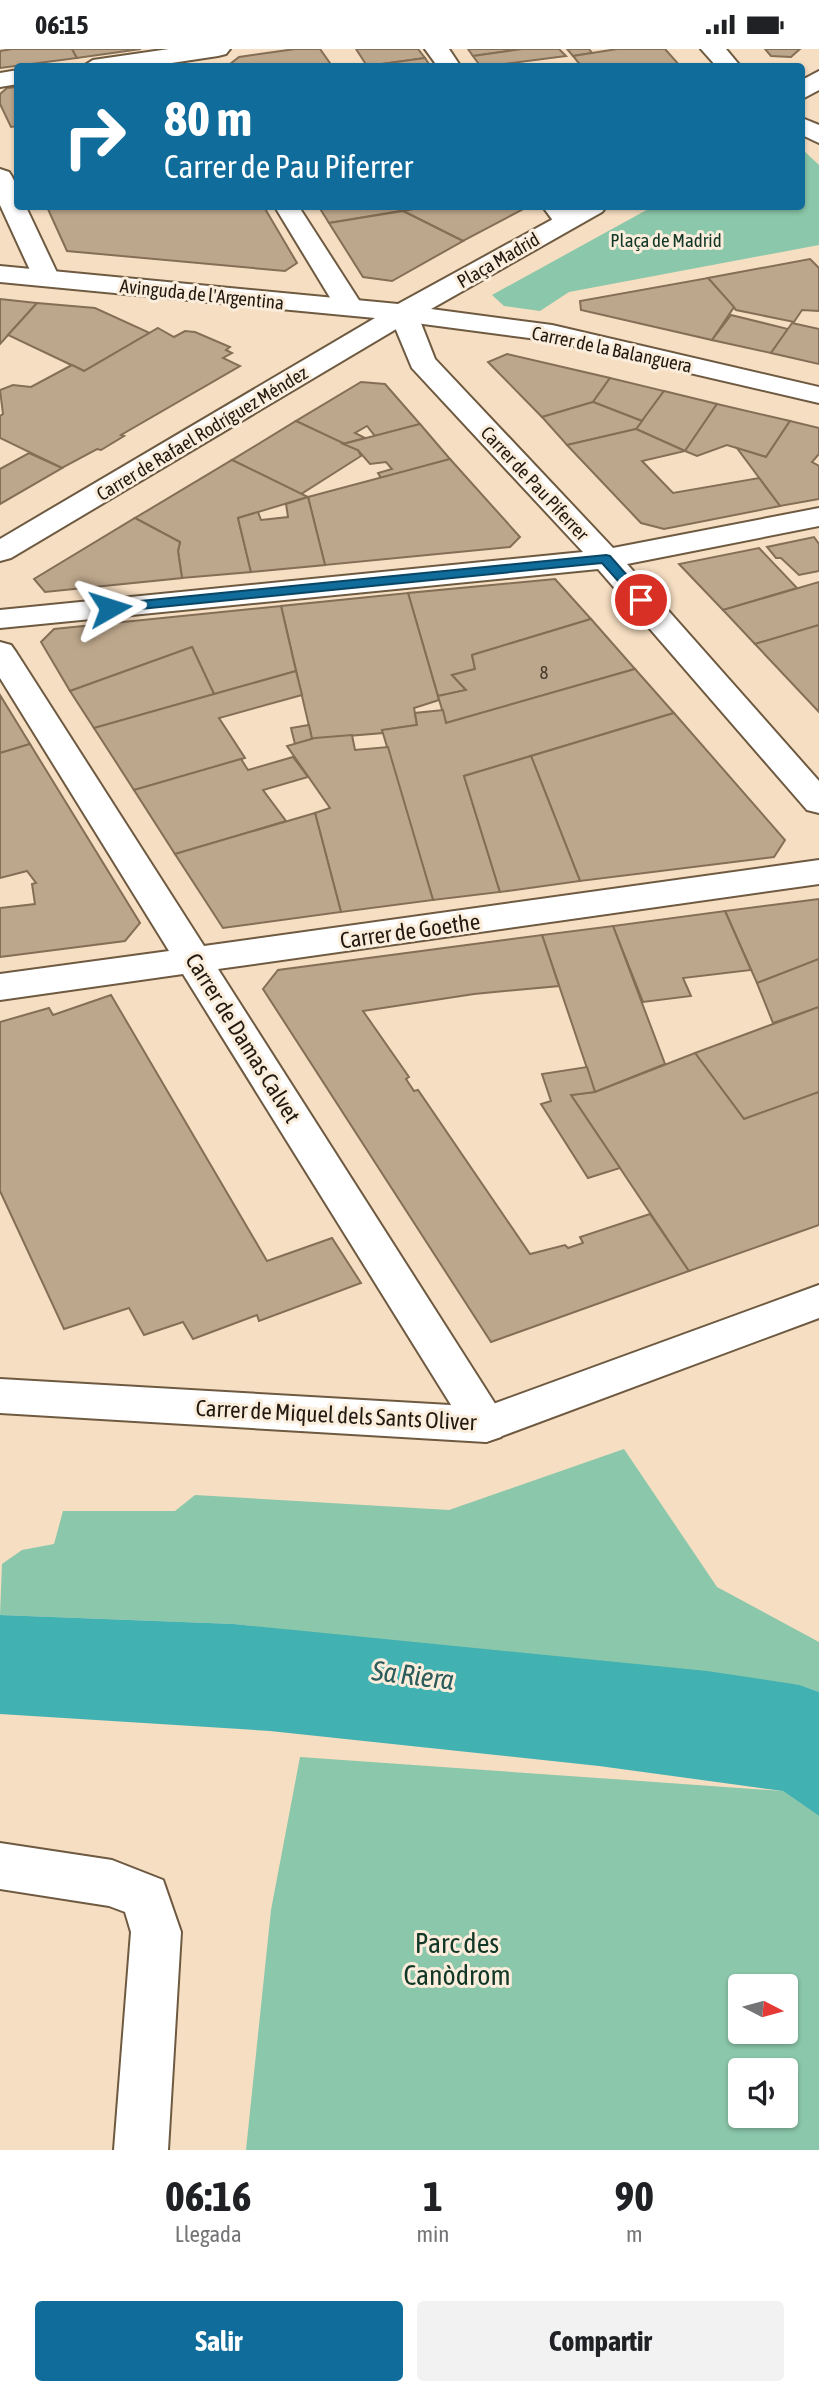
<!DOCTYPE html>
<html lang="es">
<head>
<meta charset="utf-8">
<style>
	body { margin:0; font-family:"Asap Condensed",sans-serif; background:#f2f2f2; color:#202124; height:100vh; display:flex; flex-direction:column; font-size:26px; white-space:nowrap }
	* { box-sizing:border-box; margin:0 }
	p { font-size:23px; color:#757577 }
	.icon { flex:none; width:38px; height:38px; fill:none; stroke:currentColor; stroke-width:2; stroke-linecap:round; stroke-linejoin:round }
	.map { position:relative; height:2101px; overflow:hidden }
	.drawer { display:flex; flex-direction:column; background:#fff; flex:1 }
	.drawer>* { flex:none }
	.hud { position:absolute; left:14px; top:14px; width:791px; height:147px; border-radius:7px; box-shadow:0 2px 5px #0004; background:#0f6c9b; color:#fff; overflow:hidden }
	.needle { width:46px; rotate:96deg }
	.fabs { position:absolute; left:728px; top:1925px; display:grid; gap:14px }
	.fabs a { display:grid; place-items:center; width:70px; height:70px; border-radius:7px; background:#fff; box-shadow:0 2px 5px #0004; font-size:35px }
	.pin { position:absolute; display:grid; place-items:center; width:60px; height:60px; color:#fff; margin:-30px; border:4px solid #fff; border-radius:50%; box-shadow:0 2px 7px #0007 }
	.me { position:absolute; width:77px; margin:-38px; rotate:84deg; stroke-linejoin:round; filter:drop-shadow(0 0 5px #0008) }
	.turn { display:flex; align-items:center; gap:24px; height:147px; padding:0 35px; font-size:32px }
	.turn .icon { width:91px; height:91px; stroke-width:2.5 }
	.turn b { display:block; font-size:49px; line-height:60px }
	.eta { display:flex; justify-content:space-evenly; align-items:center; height:119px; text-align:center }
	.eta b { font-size:42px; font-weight:700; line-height:49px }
	.primary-button { display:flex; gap:14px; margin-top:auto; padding:14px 35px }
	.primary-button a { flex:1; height:80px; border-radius:7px; background:#0f6c9b; color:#fff; font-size:28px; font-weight:700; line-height:80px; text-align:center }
	.primary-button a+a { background:#f2f2f2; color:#202124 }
	.status { display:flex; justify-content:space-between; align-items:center; height:49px; padding:0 35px; background:#fff; direction:ltr }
	.status svg { height:19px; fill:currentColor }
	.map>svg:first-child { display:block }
	.green { fill:#8bc7aa; fill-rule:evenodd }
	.water { fill:#41b1b2 }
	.building { fill:#bda78c; stroke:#846e56; stroke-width:2 }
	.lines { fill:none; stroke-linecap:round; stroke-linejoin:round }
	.street-casing { stroke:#6e5a41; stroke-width:4 }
	.secondary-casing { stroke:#6e5a41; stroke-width:4 }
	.street { fill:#fff; fill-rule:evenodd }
	.secondary { fill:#fff; fill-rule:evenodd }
	.route { fill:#0f6c9b; stroke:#0a4665; stroke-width:2 }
	.labels { text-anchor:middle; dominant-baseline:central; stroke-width:6; stroke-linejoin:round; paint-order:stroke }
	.far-park-label { font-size:19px; fill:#113727; stroke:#fbeddc }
	.far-street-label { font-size:19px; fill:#221a10; stroke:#fbeddc }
	.number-label { font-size:19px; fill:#493d2f }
	.street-label { font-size:23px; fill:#221a10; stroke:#fbeddc }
	.near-water-label { font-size:28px; font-style:italic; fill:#2b5b5b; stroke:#fbeddc }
	.near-park-label { font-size:28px; fill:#113727; stroke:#fbeddc }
</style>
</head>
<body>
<div class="status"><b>06:15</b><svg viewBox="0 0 49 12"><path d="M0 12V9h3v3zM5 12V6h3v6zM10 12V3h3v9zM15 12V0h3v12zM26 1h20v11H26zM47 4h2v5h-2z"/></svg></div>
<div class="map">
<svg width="819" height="2101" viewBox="0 0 819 2101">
	<rect width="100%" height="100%" fill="#f6dec2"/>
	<g class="green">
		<path d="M802,100L819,116V196L569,243L540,262L504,257L492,246L652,158H802Z"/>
		<path d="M624,1400L717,1538L819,1593V1643L800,1636L234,1575L0,1566L2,1515L22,1501L54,1495L63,1462H175L195,1446L449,1461Z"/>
		<path d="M300,1708L783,1742L819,1767V2101H246L271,1861ZM740,1937H786V1983H740ZM740,2021H786V2067H740Z"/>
	</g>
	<path class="water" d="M0,1566L234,1575L707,1622L800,1636L819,1643V1767L783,1742L599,1717L270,1682L0,1665Z"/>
	<g class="building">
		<path d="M12,0H72L77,9L0,19V2Z"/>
		<path d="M72,0H141L77,9Z"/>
		<path d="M295,0H320L332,17L230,15L239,8Z"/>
		<path d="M356,0H418L425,9L367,17Z"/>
		<path d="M468,0H522L473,7Z"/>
		<path d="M522,0H559L566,7L481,18L473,7Z"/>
		<path d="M567,0H589L592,4L573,7Z"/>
		<path d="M617,0H665L681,18H582L573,7Z"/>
		<path d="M765,0H800L791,8L771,7Z"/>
		<path d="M425,9L431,18H384L382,15Z"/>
		<path d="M18,38V77L11,78L0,55V45L7,39Z"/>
		<path d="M47,158H264L297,214L285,222L67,202Z"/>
		<path d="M319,158H424L329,174Z"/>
		<path d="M424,158H527L463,192L403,162Z"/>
		<path d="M403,162L463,192L392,232L363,228L329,174Z"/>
		<path d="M810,210L819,219V262L802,261L794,273L736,261L708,229Z"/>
		<path d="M708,229L734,258L712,291L581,261L580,252Z"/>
		<path d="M0,250L37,254L0,295Z"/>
		<path d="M37,254L95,259L150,284L84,322L8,286Z"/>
		<path d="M731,266L788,280L771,304L712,291Z"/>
		<path d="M792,274L819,280V315L771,304Z"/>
		<path d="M158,279L174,288L185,282L195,283L230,298L226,301L232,304L223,309L240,317L121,386L124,387L101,401L97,400L62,419L0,389V367L3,365L0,341L13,336L31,338L72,316L84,322Z"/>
		<path d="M507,305L610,329L593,353L542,368L488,313Z"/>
		<path d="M610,329L664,342L642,372L593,353Z"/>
		<path d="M361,333L385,335L420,375L375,387L367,377L355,384L365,389L343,395L296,372Z"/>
		<path d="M664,342L717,355L685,402L636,380Z"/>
		<path d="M593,353L642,372L636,380L567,396L542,368Z"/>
		<path d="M717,355L790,372L766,408L727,396L697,407L685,402Z"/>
		<path d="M296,372L358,401L361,407L301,445L232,411Z"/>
		<path d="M790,372L819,379V405L812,413L819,417V450L780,457L737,399L766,408Z"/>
		<path d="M420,375L450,410L381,429L378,424L392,420L386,413L370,415L358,401L343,395Z"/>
		<path d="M636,380L685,402L642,412L673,444L759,429L780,457L664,480L641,474L567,396Z"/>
		<path d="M29,404L62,419L0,455V420Z"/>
		<path d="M450,410L520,488L510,498L325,516L308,448Z"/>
		<path d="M232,411L308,448L238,469L251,523L182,529L178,502L180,493L135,469Z"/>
		<path d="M308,448L325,516L251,523L238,469L258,463L261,471L288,468L286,455Z"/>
		<path d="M135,469L180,493L178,502L182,529L45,543L34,530Z"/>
		<path d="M814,488L819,495V522L799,526L781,509H776L767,498Z"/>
		<path d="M759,499L797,539L723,561L679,515Z"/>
		<path d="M555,530L591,570L472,606L475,620L452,626L466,641L438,647L408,544Z"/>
		<path d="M819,533V576L755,595L723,561Z"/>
		<path d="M408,544L439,651L414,659L417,676L382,681L383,684L312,690L281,557Z"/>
		<path d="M281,557L296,622L214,645L192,598L70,642L41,593L54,580Z"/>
		<path d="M591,570L635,620L446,674L438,647L466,641L452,626L475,620L472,606Z"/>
		<path d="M819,576V663L755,595Z"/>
		<path d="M192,598L214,645L94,679L70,642Z"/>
		<path d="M635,620L674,664L464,727L500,843L433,851L382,681L417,676L415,664L443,661L446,674Z"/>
		<path d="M296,622L302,646L219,669L245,709L134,741L94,679Z"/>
		<path d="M0,646L30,695L0,704Z"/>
		<path d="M674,664L785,791L774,808L580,832L531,707Z"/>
		<path d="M309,676L312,690L295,695L291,679Z"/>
		<path d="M352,686L355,701L388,698L433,851L341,863L315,764L330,759L287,697L315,689Z"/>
		<path d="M30,695L140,874L125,892L0,908V859L35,855L32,835L36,834L27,822L0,829V704Z"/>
		<path d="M531,707L580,832L500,843L464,727Z"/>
		<path d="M293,708L308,728L263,741L286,772L175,805L134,741L241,710L248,721Z"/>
		<path d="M315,764L341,863L223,879L175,805Z"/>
		<path d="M819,850V910L757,934L725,862Z"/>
		<path d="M725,862L751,921L683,929L691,947L643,953L613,877Z"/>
		<path d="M613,877L665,1015L595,1043L542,886Z"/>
		<path d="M542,886L559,937L474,945L363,962L409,1028L406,1030L414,1042L418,1041L530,1205L565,1196L568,1199L583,1194L580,1188L650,1165L689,1222L491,1293L263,940L278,921Z"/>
		<path d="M819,910V958L773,974L757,934Z"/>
		<path d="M111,946L267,1212L332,1189L361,1234L259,1272L257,1266L193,1290L183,1273L144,1286L129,1259L64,1280L0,1142V973L49,959L53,966Z"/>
		<path d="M819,958V1043L744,1070L695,1004Z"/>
		<path d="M695,1004L744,1070L819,1043V1176L689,1222L571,1046L595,1043Z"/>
		<path d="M587,1018L595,1043L571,1046L620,1119L588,1129L541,1055L551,1052L542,1025Z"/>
	</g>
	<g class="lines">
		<defs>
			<g id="street">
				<path d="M169,0H230L226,5L218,7L145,18H82L93,11Z"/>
				<path d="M425,0H449L461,18H438Z"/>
				<path d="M18,21V35L0,38V24Z"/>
				<path d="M802,69L819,76V94L802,86Z"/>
				<path d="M0,120L9,123C17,134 18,144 18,158H26L60,230L56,236H38L34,230L0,156Z"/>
				<path d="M275,158H299L364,259L360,265H340Z"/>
				<path d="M543,158H568L579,172L575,177H557Z"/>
				<path d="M403,256L413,258L417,264L435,310L613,499L819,459V477L627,515L819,732V764L807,761L598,520L0,579V561L583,503L412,319L389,264L393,258Z"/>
				<path d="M0,593L11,596L16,603L204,897L819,811V835L218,920L501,1364L508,1376L501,1388L486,1393L471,1388L183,925L0,951V925L169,902L0,629Z"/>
				<path d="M0,1794L112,1811L163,1831L181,1883L168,2101H114L131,1883L125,1863L109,1857L0,1840Z"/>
			</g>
			<g id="secondary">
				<path d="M701,0H726L741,18H717Z"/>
				<path d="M819,22V41L802,50V31Z"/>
				<path d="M575,158H606L602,163L431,260L552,276L819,338V354L552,292L408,273L11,509L0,512V490L375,269L0,233V217L398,255Z"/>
				<path d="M819,1236V1269L486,1393L0,1364V1330L485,1358Z"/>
			</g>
		</defs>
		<use href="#street" class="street-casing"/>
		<use href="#secondary" class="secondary-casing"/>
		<use href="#street" class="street"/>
		<use href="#secondary" class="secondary"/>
	</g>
	<path class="route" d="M606,506L610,507L646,548V553H637L602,514L110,563L104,559L110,555Z"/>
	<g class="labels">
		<g class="far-park-label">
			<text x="666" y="191">Plaça de Madrid</text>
		</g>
		<g class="far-street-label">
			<text transform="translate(498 211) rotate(-30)">Plaça Madrid</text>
			<text transform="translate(202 245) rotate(6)">Avinguda de l'Argentina</text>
			<text transform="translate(612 300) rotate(12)">Carrer de la Balanguera</text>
			<text transform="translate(202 384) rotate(-31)">Carrer de Rafael Rodríguez Méndez</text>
			<text transform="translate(535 434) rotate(47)">Carrer de Pau Piferrer</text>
		</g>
		<g class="number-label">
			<text x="544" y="623">8</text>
		</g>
		<g class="street-label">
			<text transform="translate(410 882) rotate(-8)">Carrer de Goethe</text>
			<text transform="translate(243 989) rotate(58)">Carrer de Damas Calvet</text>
			<text transform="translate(336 1366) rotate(3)">Carrer de Miquel dels Sants Oliver</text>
		</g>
		<g class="near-water-label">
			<text transform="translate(413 1626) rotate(7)">Sa Riera</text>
		</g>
		<g class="near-park-label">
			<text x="457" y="1894">Parc des<tspan x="457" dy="32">Canòdrom</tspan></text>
		</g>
	</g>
</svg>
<div class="fabs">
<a><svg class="needle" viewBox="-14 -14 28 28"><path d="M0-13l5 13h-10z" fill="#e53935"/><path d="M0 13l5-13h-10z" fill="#757577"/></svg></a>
<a><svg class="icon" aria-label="sound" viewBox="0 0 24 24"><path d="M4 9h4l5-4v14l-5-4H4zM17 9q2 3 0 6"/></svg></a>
</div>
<div class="pin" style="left:641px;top:551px;background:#d93025"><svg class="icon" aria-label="arrive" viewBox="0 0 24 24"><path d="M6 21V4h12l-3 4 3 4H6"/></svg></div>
<svg class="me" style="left:110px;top:559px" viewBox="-20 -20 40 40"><path d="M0-17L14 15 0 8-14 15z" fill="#0f6c9b" stroke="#fff" stroke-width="4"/></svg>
<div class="hud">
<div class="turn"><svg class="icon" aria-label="right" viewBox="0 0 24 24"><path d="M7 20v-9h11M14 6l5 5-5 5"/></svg><div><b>80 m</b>Carrer de Pau Piferrer</div></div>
</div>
</div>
<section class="drawer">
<div class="eta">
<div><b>06:16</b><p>Llegada</p></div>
<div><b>1</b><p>min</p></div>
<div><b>90</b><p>m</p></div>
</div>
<div class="primary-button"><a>Salir</a><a>Compartir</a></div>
</section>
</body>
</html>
